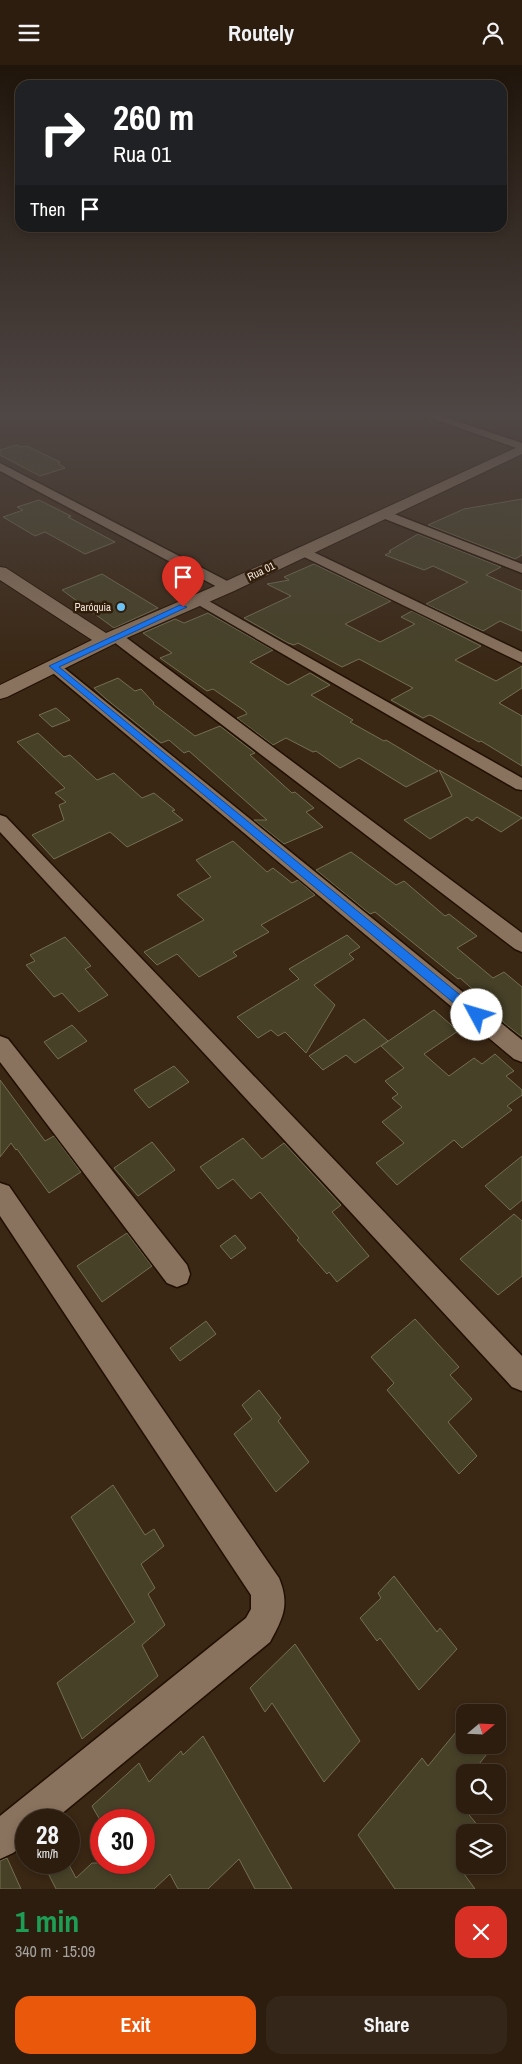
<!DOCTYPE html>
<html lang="en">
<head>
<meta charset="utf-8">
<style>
	body { margin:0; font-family:"Archivo Narrow",sans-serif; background:#342618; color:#f1f3f6; height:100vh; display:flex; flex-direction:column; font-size:19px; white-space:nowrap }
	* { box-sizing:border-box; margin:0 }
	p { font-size:16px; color:#a6a29e }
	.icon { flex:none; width:28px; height:28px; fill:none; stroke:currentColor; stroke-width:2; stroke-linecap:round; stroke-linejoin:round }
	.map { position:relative; height:1824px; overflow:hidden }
	.details { display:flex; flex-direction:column; background:#2c1d0f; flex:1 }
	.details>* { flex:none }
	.hud { position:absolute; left:15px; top:15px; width:492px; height:152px; border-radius:15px; box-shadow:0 2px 8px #0003,0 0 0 1px #483b2f; background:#202124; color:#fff; overflow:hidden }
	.needle { width:32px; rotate:71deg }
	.controls { position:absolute; left:456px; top:1639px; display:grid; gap:10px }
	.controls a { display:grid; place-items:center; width:50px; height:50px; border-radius:10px; background:#2c1d0f; box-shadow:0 2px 8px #0003,0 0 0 1px #483b2f; font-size:25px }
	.speed { position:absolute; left:15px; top:1744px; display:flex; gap:10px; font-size:25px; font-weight:700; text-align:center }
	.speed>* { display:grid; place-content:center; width:65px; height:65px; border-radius:50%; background:#2c1d0f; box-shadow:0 2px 8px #0003,0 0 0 1px #483b2f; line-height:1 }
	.speed small { font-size:12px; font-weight:400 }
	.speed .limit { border:8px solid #d22; background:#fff; color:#111 }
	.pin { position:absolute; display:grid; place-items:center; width:42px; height:42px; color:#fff; margin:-51px -21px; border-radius:50% 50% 50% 0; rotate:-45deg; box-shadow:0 0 5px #0007 }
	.pin .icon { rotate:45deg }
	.me { position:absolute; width:55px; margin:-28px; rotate:309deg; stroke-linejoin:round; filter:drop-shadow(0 0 4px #0008) }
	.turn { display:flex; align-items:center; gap:18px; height:105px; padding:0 15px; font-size:22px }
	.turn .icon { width:65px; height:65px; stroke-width:2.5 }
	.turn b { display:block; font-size:35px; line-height:42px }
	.then { display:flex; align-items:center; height:48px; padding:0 15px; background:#0003; gap:10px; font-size:19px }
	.round { display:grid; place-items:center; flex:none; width:52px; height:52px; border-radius:15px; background:#342618 }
	.overview { display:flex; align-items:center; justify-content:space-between; height:85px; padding:0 15px }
	h1 { font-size:30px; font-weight:800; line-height:38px; color:#1e9e55 }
	.primary-button { display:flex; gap:10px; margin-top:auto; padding:10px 15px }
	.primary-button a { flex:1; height:58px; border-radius:15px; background:#ea580c; color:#fff; font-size:20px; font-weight:800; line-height:58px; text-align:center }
	.primary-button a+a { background:#342618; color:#f1f3f6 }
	header { display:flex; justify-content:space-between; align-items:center; height:65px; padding:0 15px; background:#2c1d0f; font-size:22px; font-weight:800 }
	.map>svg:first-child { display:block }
	.building { fill:#464127; stroke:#746f53 }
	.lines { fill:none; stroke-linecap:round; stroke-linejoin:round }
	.street-casing { stroke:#210f00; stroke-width:3 }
	.secondary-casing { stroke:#210f00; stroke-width:2 }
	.street { fill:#8a735e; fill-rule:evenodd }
	.secondary { fill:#8a735e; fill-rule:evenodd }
	.route { fill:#1a73e8; stroke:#114b97 }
	.poi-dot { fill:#6cc2f3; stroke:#301d0a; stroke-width:2 }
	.labels { text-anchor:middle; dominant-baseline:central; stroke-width:5; stroke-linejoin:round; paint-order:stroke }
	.far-street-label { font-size:11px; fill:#f4e7db; stroke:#301d0a }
	.far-poi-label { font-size:11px; fill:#f4e7db; stroke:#301d0a; text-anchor:end }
</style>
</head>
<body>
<header><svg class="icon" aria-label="menu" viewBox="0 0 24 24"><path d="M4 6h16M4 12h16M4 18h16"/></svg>Routely<svg class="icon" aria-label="person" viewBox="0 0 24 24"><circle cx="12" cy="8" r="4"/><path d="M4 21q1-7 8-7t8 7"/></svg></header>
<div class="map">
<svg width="522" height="1824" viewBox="0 0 522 1824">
	<rect width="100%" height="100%" fill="#3a2714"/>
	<g class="building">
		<path d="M17,380L21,382L27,381L60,397L58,398L65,403L40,411L0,390V385Z"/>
		<path d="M522,434V490L515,494L428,460L464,444Z"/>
		<path d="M39,435L71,451L68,452L115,477L85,489L45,467L35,471L3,452L23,445L17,442Z"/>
		<path d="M418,469L501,502L486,510L522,526V566L500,556L483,566L426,539L468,517L433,501L424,505L385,490L391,487L389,486Z"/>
		<path d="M314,499L391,536L345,559L380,577L415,559L401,552L412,546L481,581L455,595L496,616L522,601V623L499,638L522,651V701L481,676L479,677L432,651L429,650L423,653L391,635L413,623L359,594L342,602L298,578L294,580L288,578L244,553L291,531L267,519L289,515L284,512Z"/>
		<path d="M102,509L158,543L114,563L62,525Z"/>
		<path d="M208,548L273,585L250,597L288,620L310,608L330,620L311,630L353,655L350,657L384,676L386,675L438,706L406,722L359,693L340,703L316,686L313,687L286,673L273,680L237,653L247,649L245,646L213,624L207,626L160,593L172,588L143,568L175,554L184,558Z"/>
		<path d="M118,613L135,626L141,624L154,638L153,639L195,671L220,661L255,688L250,690L292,728L295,727L314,743L306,747L323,762L284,779L254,755H267L189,686L184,688L169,675L161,678L106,634L94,623Z"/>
		<path d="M56,643L70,655L52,662L39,650Z"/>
		<path d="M38,668L64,692L70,690L97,715L114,708L142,733L154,728L175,745L172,746L183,755L127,782L110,767L54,794L32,770L64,755L59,740L66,737L55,728L65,723L17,677Z"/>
		<path d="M439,705L522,753L501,767L477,752L472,756L467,752L430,774L404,755L452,731Z"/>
		<path d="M233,776L267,807L273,803L292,818L298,815L315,830L261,860L269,867L233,887L237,891L199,912L177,889L157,900L144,887L204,855L177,830L211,812L196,795Z"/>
		<path d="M351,787L396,820L404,816L445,851L449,849L477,871L457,883L493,913L504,907L522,922V972L504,958L496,945L460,913L458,914L375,847L370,849L316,805Z"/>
		<path d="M347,870L360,882L349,889L354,894L314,920L335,940L306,988L285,967L278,971L271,965L258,973L237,952L299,914L289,904Z"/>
		<path d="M65,872L91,901L85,904L108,930L79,947L62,928L54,932L26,900L35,896L30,890Z"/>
		<path d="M434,945L458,966L424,989L449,1011L474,993L482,999L495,989L514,1006L506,1011L522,1025V1030L507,1041L512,1045L462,1083L454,1075L397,1120L376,1098L404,1078L382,1057L402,1042L392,1033L398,1029L385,1016L404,1003L381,981Z"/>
		<path d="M364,954L388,976L355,998L346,990L323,1005L309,991Z"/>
		<path d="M72,960L87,976L58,994L44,977Z"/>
		<path d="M174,1001L189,1017L149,1043L134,1025Z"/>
		<path d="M0,1015L45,1076L54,1071L81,1107L49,1128L17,1084L16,1085L11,1078L0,1092Z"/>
		<path d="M243,1073L262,1094L284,1078L341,1140L332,1147L369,1191L337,1217L329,1207L327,1209L297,1175L299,1173L260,1127L251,1134L233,1114L218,1124L200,1102Z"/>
		<path d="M152,1077L175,1105L138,1131L114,1103Z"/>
		<path d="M522,1091V1135L510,1145L485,1121Z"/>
		<path d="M514,1149L522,1156V1211L498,1230L460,1194Z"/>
		<path d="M127,1168L152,1201L102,1237L77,1201Z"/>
		<path d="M235,1170L246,1183L231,1194L220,1181Z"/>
		<path d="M415,1254L459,1302L450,1310L472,1334L448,1357L477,1391L459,1409L387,1325L394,1318L371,1292Z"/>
		<path d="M206,1256L216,1269L180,1296L170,1283Z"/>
		<path d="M259,1325L281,1353L278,1356L309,1397L276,1427L234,1369L252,1354L242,1340Z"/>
		<path d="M113,1420L145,1470L154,1464L164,1481L141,1499L155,1523L148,1529L165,1560L142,1580L158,1611L82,1674L57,1618L135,1557L71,1452Z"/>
		<path d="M394,1511L437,1567L440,1563L457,1584L419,1625L380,1573L377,1576L360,1553L381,1533L378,1528Z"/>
		<path d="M295,1579L360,1676L324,1717L272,1638L265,1647L250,1623Z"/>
		<path d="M465,1656V1680H494L472,1708H465V1745L484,1768H465L464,1809L475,1824H395L358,1770L422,1693L428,1701Z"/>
		<path d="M203,1671L292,1824H255L239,1794L208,1824H178L170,1809L154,1824H56L43,1798H68L76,1813L92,1798H144V1755H100L92,1741L139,1698L149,1717L181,1686L183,1690Z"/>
		<path d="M7,1793L21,1824H0V1796Z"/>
	</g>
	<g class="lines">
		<defs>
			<g id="street">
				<path d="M417,348H433L522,378V385Z"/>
				<path d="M0,398L233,519L235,522L233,525H223L0,406Z"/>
				<path d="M384,445L522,499V508L380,452L378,449Z"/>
				<path d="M303,482L522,587V598L298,489L296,486L298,483Z"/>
				<path d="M200,531L522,713V725L516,724L195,538L193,535Z"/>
				<path d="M115,567L120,568L522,868V887L515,884L110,574L108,571L110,568Z"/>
				<path d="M53,596L58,598L522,975V997L514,994L48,604L45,601L48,598Z"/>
				<path d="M0,750L6,752L522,1291V1326L512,1322L0,767Z"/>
				<path d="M0,971L8,974L187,1200L190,1209L187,1218L177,1222L167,1218L0,997Z"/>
				<path d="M0,1118L9,1121L279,1513C290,1540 283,1553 270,1577L54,1755H26V1778L13,1788L0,1794V1751L246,1553L251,1544V1530L0,1151Z"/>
			</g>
			<path id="secondary" d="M522,380V389L234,526L122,575L7,632L0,634V620L92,575L0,515V502L6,503L106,568L222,518Z"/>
		</defs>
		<use href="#street" class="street-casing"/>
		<use href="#secondary" class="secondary-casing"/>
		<use href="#street" class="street"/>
		<use href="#secondary" class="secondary"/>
	</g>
	<linearGradient id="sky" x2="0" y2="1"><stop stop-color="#20150b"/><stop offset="0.58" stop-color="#4f4745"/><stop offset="1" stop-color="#4f4745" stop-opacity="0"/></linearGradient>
	<rect width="522" height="604" fill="url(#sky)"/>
	<path class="route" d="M180,540L187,542L59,602L481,947L483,950L481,954H473L49,601Z"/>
	<circle class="poi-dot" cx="121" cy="542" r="5"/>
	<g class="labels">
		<g class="far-street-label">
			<text transform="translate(261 506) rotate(-26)">Rua 01</text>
		</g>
		<g class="far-poi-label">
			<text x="111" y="542">Paróquia</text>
		</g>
	</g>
</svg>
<div class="controls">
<a><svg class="needle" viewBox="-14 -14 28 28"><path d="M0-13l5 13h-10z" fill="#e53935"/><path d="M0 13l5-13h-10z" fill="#a6a29e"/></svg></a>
<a><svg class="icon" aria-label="search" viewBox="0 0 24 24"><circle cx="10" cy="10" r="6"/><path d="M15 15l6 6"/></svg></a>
<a><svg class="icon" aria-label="layers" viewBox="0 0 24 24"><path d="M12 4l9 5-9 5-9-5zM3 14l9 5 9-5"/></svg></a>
</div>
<div class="speed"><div>28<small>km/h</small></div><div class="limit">30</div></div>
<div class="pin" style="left:183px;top:542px;background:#d93025"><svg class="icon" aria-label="arrive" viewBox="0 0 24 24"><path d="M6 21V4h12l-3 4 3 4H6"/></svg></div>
<svg class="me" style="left:477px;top:950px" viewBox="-20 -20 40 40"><circle r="19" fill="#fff"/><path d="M0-13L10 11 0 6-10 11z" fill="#1a73e8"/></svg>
<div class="hud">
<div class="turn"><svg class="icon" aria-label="right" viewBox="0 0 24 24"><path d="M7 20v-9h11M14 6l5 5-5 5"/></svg><div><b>260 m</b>Rua 01</div></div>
<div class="then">Then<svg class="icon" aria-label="arrive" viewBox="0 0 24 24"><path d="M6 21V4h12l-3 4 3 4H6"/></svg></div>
</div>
</div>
<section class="details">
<div class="overview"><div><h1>1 min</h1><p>340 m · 15:09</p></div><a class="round" style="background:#d93025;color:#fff"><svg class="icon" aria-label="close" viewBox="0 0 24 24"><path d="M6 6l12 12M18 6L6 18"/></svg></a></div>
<div class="primary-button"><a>Exit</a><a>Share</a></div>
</section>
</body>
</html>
